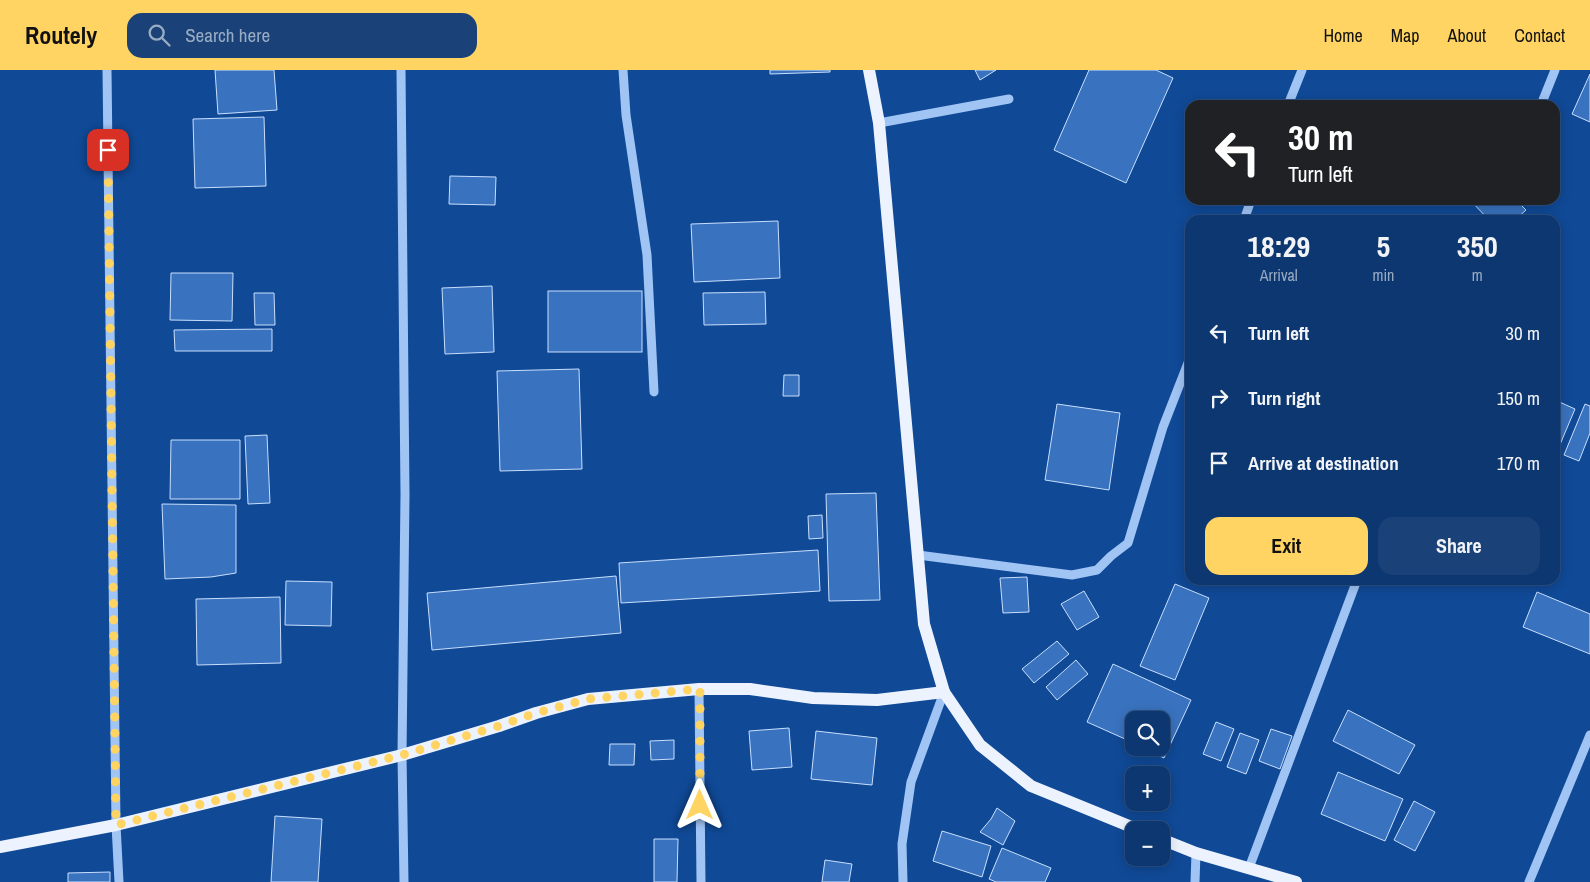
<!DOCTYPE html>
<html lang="en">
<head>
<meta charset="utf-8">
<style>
	body { margin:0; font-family:"Archivo Narrow",sans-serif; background:#1a4278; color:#f1f3f6; height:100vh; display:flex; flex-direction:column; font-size:19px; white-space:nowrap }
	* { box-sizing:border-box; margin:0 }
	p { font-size:16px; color:#9aacc3 }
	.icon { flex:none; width:28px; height:28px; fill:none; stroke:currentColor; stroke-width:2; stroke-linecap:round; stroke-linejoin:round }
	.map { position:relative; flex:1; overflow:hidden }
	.sheet { position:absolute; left:1185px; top:145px; width:375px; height:370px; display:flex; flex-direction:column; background:#0c3770; border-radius:15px; box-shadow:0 2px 12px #0003,0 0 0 1px #2c5183 }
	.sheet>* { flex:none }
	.hud { position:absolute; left:1185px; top:30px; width:375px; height:105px; border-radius:15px; box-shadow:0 2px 12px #0003,0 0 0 1px #2c5183; background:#202124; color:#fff; overflow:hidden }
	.controls { position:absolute; left:1125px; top:641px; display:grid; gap:10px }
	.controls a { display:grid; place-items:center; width:45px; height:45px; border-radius:10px; background:#0c3770; box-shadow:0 2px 12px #0003,0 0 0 1px #2c5183; font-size:25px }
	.pin { position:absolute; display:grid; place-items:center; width:42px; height:42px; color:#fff; margin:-21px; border-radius:10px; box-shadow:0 2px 8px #0006 }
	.me { position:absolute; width:55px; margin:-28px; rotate:0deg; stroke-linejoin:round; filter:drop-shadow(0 0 4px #0008) }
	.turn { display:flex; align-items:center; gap:18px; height:105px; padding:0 20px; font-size:22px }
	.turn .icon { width:65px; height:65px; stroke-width:2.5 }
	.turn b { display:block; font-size:35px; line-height:42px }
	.eta { display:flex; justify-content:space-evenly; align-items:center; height:85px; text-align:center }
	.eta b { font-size:30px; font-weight:700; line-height:35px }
	.button { display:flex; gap:10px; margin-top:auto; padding:10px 20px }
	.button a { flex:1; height:58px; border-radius:15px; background:#ffd462; color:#111; font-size:20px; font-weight:700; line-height:58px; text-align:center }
	.button a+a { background:#1a4278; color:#f1f3f6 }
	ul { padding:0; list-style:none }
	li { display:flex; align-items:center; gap:15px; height:65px; padding:0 20px }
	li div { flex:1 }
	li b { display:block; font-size:19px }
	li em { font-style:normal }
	header { display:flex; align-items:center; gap:30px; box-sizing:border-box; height:70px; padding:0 25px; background:#ffd462; color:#111 }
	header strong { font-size:24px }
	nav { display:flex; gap:28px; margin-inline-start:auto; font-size:18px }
	.search { width:350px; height:45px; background:#1a4278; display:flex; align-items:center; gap:12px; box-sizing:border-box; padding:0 18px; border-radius:15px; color:#9aacc3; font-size:19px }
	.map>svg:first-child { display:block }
	.building { fill:#3972be; stroke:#c8dffe }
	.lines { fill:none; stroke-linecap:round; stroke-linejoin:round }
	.minor { stroke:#a0c4f4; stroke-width:9 }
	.major { stroke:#ecf3ff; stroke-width:12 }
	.route { stroke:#ffd462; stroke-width:9; stroke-dasharray:0 16.2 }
</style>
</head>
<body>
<header>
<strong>Routely</strong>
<div class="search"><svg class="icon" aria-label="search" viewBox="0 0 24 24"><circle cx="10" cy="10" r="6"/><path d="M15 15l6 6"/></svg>Search here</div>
<nav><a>Home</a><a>Map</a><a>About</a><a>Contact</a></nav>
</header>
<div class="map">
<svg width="1590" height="812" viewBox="0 0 1590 812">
	<rect width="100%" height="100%" fill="#104996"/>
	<g class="building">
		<path d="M215,0H274L277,40L218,44Z"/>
		<path d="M770,0H830V2L770,4Z"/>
		<path d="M975,0H996L980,10Z"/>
		<path d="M1089,0H1156L1173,8L1126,113L1054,80Z"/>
		<path d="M1590,4V52L1572,44Z"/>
		<path d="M264,47L266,116L195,118L193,49Z"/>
		<path d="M450,106L496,107L495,135L449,134Z"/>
		<path d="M1470,130H1516L1526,140L1515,150H1489Z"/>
		<path d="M778,151L780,208L694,212L691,154Z"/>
		<path d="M171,203H233L232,251L170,250Z"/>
		<path d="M492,216L494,282L445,284L442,218Z"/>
		<rect x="548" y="221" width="94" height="61"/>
		<path d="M765,222L766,254L704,255L703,223Z"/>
		<path d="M254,223H274L275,255H255Z"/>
		<path d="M272,259V281H175L174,260Z"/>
		<path d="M579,299L582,399L500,401L497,301Z"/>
		<path d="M784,305H799V326H783Z"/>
		<path d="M1555,330L1575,339L1556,384H1555Z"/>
		<path d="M1057,334L1120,343L1109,420L1045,410Z"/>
		<path d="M1585,334L1590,336V363L1579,391L1564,385Z"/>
		<path d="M267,365L270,433L248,434L245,366Z"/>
		<path d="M171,370H240V429H170Z"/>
		<path d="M876,423L880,530L829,531L826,424Z"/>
		<path d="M162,434L236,435V503L211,507L165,509Z"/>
		<path d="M822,445L823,468L809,469L808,446Z"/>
		<path d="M818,480L820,521L621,533L619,493Z"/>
		<path d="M616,506L621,563L432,580L427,523Z"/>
		<path d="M1027,507L1029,542L1003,543L1000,508Z"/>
		<path d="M286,511L332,512L331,556L285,555Z"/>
		<path d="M1175,514L1209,528L1175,610L1140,596Z"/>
		<path d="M1084,521L1099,547L1077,560L1061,534Z"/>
		<path d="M1537,522L1590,544V584L1523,557Z"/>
		<path d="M280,527L281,593L197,595L196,529Z"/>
		<path d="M1057,571L1069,584L1034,613L1022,599Z"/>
		<path d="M1076,590L1088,604L1057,630L1046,617Z"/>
		<path d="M1113,594L1191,630L1164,688L1143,678H1161V650H1134V673L1087,652Z"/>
		<path d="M1348,640L1415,675L1399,704L1333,671Z"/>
		<path d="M1216,652L1234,659L1221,691L1203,684Z"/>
		<path d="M789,658L792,697L752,700L749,661Z"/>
		<path d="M1271,659L1292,666L1280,699L1259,691Z"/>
		<path d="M816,661L877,668L872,715L811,709Z"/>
		<path d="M1240,663L1259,670L1246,704L1227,697Z"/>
		<path d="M674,670V689L651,690L650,671Z"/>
		<path d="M610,674H635L634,695H609Z"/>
		<path d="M1338,702L1403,729L1385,771L1321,744Z"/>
		<path d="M1414,731L1435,742L1415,781L1394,770Z"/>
		<path d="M997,738L1015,751L1003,775L980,762L991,749Z"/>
		<path d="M275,746L322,749L318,812H271Z"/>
		<path d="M942,761L991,776L982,807L933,791Z"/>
		<path d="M654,769H678L677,812H654Z"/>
		<path d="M1002,778L1051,798L1045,812H996L989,809Z"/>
		<path d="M825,790L852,794L849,812H822Z"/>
		<path d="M110,802V812H68V803Z"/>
	</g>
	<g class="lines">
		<g class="minor">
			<path d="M107,0L116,755L119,812"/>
			<path d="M401,0L405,425L402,685L404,812"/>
			<path d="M623,0L626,45L647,185L654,322"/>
			<path d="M1543,30L1555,0"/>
			<path d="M1288,35L1302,0"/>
			<path d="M879,53L1009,29"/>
			<path d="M1244,150L1251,130"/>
			<path d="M918,485L1072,505L1097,500L1111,486L1128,473L1163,357L1190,288"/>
			<path d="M699,619L701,812"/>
			<path d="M1249,798L1357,510"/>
			<path d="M903,812L902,774L911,712L944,622"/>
			<path d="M1195,812L1196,783"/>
			<path d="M1529,812L1590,665"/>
		</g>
		<g class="major">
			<path d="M869,0L879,53L924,554L944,622L980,675L1031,716L1139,760"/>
			<path d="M1161,769L1196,783L1296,812"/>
			<path d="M0,777L116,755L402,685L499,656L536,643L588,629L699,619H750L813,628L877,630L944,622"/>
		</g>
	</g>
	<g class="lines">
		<path class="route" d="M108,80L116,755L402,685L499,656L536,643L588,629L700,619V735"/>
	</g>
</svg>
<div class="controls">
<a><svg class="icon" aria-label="search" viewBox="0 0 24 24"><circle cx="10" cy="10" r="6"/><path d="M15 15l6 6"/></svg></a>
<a>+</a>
<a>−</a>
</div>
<div class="pin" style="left:108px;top:80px;background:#d93025"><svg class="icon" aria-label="arrive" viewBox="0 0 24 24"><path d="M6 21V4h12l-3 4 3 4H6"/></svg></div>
<svg class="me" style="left:700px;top:735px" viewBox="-20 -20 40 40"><path d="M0-17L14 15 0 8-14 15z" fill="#ffd462" stroke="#fff" stroke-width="4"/></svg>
<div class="hud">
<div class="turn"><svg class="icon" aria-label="left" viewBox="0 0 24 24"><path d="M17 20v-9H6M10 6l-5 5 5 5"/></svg><div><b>30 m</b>Turn left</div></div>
</div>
<section class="sheet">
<div class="eta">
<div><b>18:29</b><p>Arrival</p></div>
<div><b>5</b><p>min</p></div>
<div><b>350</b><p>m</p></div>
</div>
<ul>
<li><svg class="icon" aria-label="left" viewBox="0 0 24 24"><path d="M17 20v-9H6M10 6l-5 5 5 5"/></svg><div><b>Turn left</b></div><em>30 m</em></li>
<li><svg class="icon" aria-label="right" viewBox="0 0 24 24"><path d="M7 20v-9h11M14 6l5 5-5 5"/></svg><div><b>Turn right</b></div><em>150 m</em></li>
<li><svg class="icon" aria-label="arrive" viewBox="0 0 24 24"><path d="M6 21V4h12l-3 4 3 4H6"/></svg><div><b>Arrive at destination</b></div><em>170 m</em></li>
</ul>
<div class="button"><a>Exit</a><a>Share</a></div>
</section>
</div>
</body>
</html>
